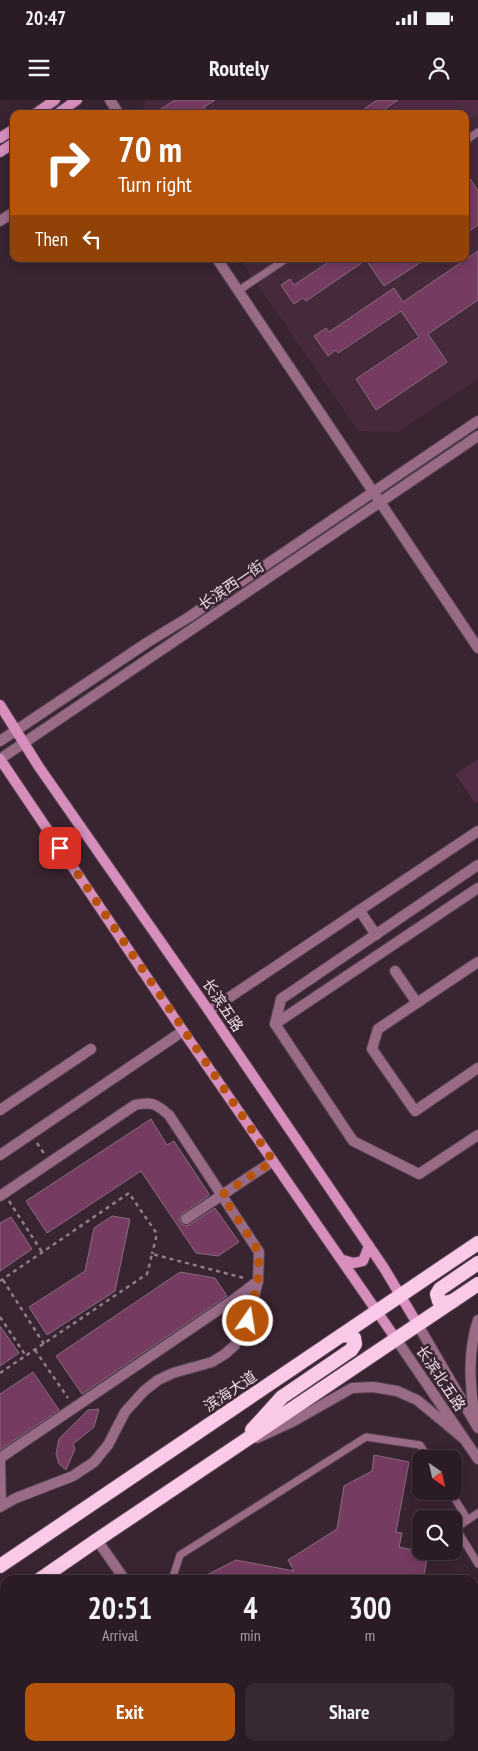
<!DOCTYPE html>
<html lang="en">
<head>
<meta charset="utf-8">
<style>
	body { margin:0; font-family:"PT Sans Narrow","Noto Sans SC",sans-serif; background:#372832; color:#f1f3f6; height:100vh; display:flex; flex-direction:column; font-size:19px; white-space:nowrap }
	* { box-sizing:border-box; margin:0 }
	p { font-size:16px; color:#a6a1a7 }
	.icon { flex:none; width:28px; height:28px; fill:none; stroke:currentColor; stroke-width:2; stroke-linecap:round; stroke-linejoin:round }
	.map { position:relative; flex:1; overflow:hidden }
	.side { position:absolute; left:0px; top:1475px; width:479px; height:176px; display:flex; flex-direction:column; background:#2b1b25; border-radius:15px 15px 0 0; box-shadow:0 2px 12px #0003,0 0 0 1px #473942 }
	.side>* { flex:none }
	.banner { position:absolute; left:10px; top:10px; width:459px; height:152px; border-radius:10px; box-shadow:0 2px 12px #0003,0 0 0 1px #473942; background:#b45309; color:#fff; overflow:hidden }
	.needle { width:32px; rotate:146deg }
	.fabs { position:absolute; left:412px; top:1350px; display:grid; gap:10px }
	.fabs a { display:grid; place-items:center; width:50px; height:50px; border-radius:10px; background:#2b1b25; box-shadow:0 2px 12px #0003,0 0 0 1px #473942; font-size:25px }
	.pin { position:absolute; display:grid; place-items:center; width:42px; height:42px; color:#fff; margin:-21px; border-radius:10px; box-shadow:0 2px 8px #0006 }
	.me { position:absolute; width:55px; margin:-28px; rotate:13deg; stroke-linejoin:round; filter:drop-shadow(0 0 4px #0008) }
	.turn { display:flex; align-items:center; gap:18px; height:105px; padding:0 25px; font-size:22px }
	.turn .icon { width:65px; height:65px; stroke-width:2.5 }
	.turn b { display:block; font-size:35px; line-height:42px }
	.then { display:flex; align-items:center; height:48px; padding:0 25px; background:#0003; gap:10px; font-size:19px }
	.eta { display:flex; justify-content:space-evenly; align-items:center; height:85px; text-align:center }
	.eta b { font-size:30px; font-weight:800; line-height:35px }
	.primary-button { display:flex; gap:10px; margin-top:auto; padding:10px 25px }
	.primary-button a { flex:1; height:58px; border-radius:10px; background:#b45309; color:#fff; font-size:20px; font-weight:800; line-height:58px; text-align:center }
	.primary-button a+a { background:#372832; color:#f1f3f6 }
	.status { display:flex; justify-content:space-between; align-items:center; height:35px; padding:0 25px; background:#2b1b25; direction:ltr }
	.status svg { height:14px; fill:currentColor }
	header { display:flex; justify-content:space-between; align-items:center; height:65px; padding:0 25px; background:#2b1b25; font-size:22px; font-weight:800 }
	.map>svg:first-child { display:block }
	.built { fill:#46293b }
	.green { fill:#522b44 }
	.building { fill:#753b61; stroke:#876d7d }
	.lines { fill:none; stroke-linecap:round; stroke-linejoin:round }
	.service-casing { stroke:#55414e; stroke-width:9 }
	.pedestrian-casing { stroke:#55414e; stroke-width:12 }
	.minor-casing { stroke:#55414e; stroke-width:12 }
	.tertiary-casing { stroke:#55414e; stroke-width:12 }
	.secondary-casing { stroke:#55414e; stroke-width:12 }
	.trunk-casing { stroke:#55414e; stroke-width:16 }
	.path { stroke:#8f7d88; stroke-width:2.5; stroke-dasharray:4 4; stroke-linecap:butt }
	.service { stroke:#996b87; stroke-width:7 }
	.pedestrian { stroke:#996b87; stroke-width:10 }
	.minor { stroke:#996b87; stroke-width:10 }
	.tertiary { stroke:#996b87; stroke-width:10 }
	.secondary { stroke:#d78ebc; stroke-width:10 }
	.trunk { stroke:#fccae9; stroke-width:14 }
	.route { stroke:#b45309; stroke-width:9; stroke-dasharray:0 16.2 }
	.labels { text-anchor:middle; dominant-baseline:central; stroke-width:5; stroke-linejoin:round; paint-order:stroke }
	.street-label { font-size:15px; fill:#eadbe4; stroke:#392431 }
</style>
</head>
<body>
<div class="status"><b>20:47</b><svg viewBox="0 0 49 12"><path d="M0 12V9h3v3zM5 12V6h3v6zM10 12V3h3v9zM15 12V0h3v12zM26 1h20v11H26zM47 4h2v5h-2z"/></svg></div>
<header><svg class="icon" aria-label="menu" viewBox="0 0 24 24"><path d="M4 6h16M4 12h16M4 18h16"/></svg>Routely<svg class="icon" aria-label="person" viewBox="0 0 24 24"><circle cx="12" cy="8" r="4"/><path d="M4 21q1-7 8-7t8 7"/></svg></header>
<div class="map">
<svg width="478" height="1651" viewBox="0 0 478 1651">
	<rect width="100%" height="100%" fill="#392431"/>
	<path class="built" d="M145,0H478V279L398,332L358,331L240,159H465V14H142Z"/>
	<g class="green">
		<path d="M402,0H478V13L465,22V14H382Z"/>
		<path d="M478,659V701L475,703L455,674Z"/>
	</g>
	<g class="building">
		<path d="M175,0H215L204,7L208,14H153Z"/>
		<path d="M377,0H398L378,14H357Z"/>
		<path d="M465,71L478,91V125L465,134Z"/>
		<path d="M478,151V200L428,234L447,262L376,310L356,279L419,237L401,211L338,253L336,250L328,256L314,236L326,228L329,232L394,188L403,202Z"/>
		<path d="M333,159H426L384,186L366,160L306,201L303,198L294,204L281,185L290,179L294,185Z"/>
		<path d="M151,1019L167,1045L174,1041L209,1094L208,1096L182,1114L179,1119L181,1123L183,1125H189L215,1108L239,1142L218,1156L196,1153L141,1071L47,1133L26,1101Z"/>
		<path d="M112,1116L130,1119L115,1191L47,1235L29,1207L85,1171L94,1128Z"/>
		<path d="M11,1117L32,1149L0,1171V1123Z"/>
		<path d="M180,1172L215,1178L227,1196L82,1294L56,1256Z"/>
		<path d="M0,1226L19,1253L0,1266Z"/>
		<path d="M33,1272L59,1310L0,1350V1294Z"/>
		<path d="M99,1309L94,1327L73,1344L75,1349L66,1370L59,1364L56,1354L59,1339L88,1310Z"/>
		<path d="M374,1355L409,1362L396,1432L402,1433L399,1447L428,1453L423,1480H197L236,1460L294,1471L288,1460L337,1429L344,1386L372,1371Z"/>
	</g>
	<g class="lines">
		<defs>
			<g id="service">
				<path d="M465,41L478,32"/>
				<path d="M238,191L286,159"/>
				<path d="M450,1391L468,1420"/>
				<path d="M478,1413L456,1428L478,1464"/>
				<path d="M172,1480L180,1455L366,1337L420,1345L429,1359"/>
				<path d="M0,1572L5,1568"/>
				<path d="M215,1646L218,1651"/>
			</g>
			<g id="pedestrian">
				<path d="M478,862L378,929L372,949L415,1011L478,968"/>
				<path d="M395,871L417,903"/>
			</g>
			<g id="minor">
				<path d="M110,0L119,14"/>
				<path d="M0,121L14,112"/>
				<path d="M217,159L478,548"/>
				<path d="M478,765L281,899L275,924L353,1041L419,1074L478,1035"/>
				<path d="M360,811L376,835"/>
				<path d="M209,911L478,731"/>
				<path d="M275,924L478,788"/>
				<path d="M0,1010L91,949"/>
				<path d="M0,1055L183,931"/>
				<path d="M0,1096L135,1005C152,1001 156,1004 169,1015L259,1152L258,1181L248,1221L235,1245L225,1254L212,1262L173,1273L158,1280L144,1291L125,1312L108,1345L94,1362L73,1376L16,1398L0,1407"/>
				<path d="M186,1119L273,1061"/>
				<path d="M1,1406L0,1358L233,1200L258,1181"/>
			</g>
			<g id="tertiary">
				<path d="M0,641L148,542L189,517L478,321"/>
				<path d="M0,659L478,336"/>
				<path d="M418,1225L478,1328"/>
				<path d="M396,1239L478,1359"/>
				<path d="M475,1320C470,1286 467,1253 478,1220"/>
				<path d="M257,1338L292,1322L352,1288L373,1287L397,1291L417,1300L463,1338"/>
				<path d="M97,1440L125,1480"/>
				<path d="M240,1646L243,1651"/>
			</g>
			<g id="secondary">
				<path d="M35,14L55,0"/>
				<path d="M57,14L77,0"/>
				<path d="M0,38L14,29"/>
				<path d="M0,52L14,43"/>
				<path d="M0,605L39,667L209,911L384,1168L418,1225"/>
				<path d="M0,659L183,931L396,1239"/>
				<path d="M343,1160L354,1163L363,1161L369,1146"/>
			</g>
			<g id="trunk">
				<path d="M453,1201L444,1203L439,1201L437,1194L440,1189L478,1163"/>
				<path d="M252,1330L282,1297L351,1250L355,1244L354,1238L350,1236L342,1235"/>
				<path d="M0,1466L478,1143"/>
				<path d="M39,1480L97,1440L478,1184"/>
				<path d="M0,1507L5,1503"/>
			</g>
		</defs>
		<use href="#service" class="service-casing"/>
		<use href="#pedestrian" class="pedestrian-casing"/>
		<use href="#minor" class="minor-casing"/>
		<use href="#tertiary" class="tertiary-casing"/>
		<use href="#secondary" class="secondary-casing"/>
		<use href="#trunk" class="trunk-casing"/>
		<g class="path">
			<path d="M37,1043L45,1055"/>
			<path d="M9,1101L42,1152"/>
			<path d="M3,1180L44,1244"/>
			<path d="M0,1181L129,1093L157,1134L152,1154"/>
			<path d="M0,1217L26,1256"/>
			<path d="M35,1250L68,1298"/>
			<path d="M0,1273L147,1174L152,1154L244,1178"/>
		</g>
		<use href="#service" class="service"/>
		<use href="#pedestrian" class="pedestrian"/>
		<use href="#minor" class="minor"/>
		<use href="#tertiary" class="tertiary"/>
		<use href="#secondary" class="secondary"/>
		<use href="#trunk" class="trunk"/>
	</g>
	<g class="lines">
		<path class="route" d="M60,748L273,1061L222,1095L259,1152L258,1181L248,1221"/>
	</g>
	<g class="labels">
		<g class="street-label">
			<text transform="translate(231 485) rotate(-34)">长滨西一街</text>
			<text transform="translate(223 905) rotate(56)">长滨五路</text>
			<text transform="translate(441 1278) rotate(56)">长滨北五路</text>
			<text transform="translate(230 1291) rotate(-34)">滨海大道</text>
		</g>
	</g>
</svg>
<div class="fabs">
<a><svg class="needle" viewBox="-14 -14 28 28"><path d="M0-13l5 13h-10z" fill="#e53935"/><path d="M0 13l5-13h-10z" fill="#a6a1a7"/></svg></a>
<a><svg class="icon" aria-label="search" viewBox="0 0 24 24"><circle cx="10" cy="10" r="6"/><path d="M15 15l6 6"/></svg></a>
</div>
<div class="pin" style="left:60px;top:748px;background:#d93025"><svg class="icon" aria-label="arrive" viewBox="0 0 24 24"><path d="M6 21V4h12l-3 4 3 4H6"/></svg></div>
<svg class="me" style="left:248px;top:1221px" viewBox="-20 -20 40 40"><circle r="17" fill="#b45309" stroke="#fff" stroke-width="3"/><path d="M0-11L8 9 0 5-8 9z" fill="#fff"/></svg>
<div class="banner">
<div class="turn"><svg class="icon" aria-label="right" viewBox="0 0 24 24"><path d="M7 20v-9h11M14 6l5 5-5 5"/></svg><div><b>70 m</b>Turn right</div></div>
<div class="then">Then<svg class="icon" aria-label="left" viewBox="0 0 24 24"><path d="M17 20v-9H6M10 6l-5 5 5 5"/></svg></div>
</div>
<section class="side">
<div class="eta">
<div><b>20:51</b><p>Arrival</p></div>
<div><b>4</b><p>min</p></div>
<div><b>300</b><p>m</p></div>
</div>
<div class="primary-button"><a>Exit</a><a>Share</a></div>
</section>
</div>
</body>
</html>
